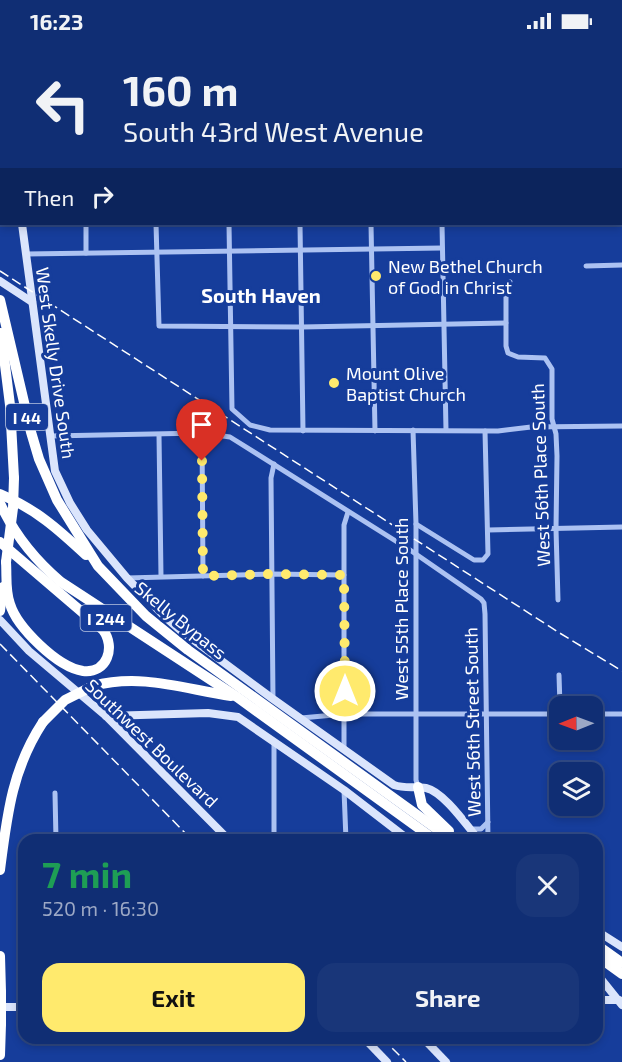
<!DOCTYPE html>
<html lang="en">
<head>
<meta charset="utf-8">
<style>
	body { margin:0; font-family:"Exo 2",sans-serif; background:#193679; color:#f1f3f6; height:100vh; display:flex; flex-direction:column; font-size:22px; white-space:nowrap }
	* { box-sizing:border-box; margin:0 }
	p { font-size:20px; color:#9ca8c5 }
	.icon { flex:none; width:33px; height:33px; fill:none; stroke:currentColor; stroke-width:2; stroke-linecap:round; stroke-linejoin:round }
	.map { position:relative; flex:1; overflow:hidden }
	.panel { position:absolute; left:18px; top:792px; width:585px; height:210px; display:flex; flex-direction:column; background:#102e74; border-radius:18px; box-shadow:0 3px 9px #0003,0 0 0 2px #304a86 }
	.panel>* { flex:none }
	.guide { position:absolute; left:0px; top:0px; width:622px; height:183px; box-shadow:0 3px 9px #0003,0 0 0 2px #304a86; background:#102e74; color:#f1f3f6; overflow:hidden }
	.needle { width:39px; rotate:269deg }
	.buttons { position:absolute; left:549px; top:654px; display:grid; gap:12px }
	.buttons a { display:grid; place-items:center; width:54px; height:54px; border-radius:12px; background:#102e74; box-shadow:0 3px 9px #0003,0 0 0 2px #304a86; font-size:30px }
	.pin { position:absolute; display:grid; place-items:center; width:51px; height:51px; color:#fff; margin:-62px -26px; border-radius:50% 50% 50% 0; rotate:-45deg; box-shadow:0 0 6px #0007 }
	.pin .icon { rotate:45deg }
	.me { position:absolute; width:66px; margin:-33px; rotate:0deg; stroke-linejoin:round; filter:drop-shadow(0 0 4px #0008) }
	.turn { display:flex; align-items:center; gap:21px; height:126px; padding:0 24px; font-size:27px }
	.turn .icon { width:78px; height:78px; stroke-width:2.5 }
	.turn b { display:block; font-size:42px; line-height:51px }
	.then { display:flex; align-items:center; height:57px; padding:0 24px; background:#0003; gap:12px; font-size:22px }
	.round { display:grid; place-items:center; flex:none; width:63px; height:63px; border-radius:18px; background:#193679 }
	.summary { display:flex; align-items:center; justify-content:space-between; height:102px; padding:0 24px }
	h1 { font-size:36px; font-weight:700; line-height:45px; color:#1e9e55 }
	.primary-button { display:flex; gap:12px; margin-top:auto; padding:12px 24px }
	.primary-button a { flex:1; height:69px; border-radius:18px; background:#ffea6d; color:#111; font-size:24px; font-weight:700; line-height:69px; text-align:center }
	.primary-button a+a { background:#193679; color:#f1f3f6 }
	.status { display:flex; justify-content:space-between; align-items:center; height:42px; padding:0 30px; background:#102e74; direction:ltr }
	.status svg { height:16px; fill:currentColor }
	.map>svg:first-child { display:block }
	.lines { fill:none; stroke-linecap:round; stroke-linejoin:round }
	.stream { stroke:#9ebaf5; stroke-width:1.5 }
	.street { stroke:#acc2f2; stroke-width:5 }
	.secondary { stroke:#dbe5fc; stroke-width:8 }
	.highway { stroke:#fff; stroke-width:10 }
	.rail { stroke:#fff; stroke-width:1.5; stroke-dasharray:10 4.5; stroke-linecap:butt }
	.highway-bridge { stroke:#fff; stroke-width:10 }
	.route { stroke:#ffea6d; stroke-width:10; stroke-dasharray:0 18 }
	.poi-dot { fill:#ffea6d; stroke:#163d9b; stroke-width:2 }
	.labels { text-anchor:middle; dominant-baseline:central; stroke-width:6; stroke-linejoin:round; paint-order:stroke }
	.shield { fill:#163d9b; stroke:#b9c5e1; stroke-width:1.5 }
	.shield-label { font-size:16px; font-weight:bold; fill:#fff }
	.poi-label { font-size:18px; fill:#fff; stroke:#163d9b; text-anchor:start }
	.street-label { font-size:18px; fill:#fff; stroke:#163d9b }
	.neighbourhood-label { font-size:20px; font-weight:bold; fill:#fff; stroke:#163d9b }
</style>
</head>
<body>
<div class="status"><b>16:23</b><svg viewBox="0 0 49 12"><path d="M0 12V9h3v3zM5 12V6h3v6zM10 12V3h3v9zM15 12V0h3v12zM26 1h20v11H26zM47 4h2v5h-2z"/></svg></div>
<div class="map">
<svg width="622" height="1020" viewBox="0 0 622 1020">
	<rect width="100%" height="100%" fill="#163d9b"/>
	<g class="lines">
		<path class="stream" d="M565,0L566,2"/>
		<g class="street">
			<path d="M185,0V2"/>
			<path d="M621,0L622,58"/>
			<path d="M621,98H622"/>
			<path d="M621,164H622"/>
			<path d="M156,182L159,284L302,285L506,281"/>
			<path d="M229,182L232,367L250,383L270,388L498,389L531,385L622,384"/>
			<path d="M300,182L303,389"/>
			<path d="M371,182L375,389"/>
			<path d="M442,182L446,388"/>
			<path d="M509,182H510"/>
			<path d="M86,211V182"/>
			<path d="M26,212L442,206"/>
			<path d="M586,224L622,223"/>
			<path d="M510,240L506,254V304L508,311L518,315L545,316L552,327V377L556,392L557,414L556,487L558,558"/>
			<path d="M413,388L416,482V738L418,745"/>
			<path d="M202,391L203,534"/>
			<path d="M159,393L161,534"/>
			<path d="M50,394L202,391L230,395L410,508L481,557L484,561L485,572L488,798"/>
			<path d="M416,482L474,518H483L488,512L485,389"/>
			<path d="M488,488L622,485"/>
			<path d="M127,536L272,532L344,533"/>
			<path d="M559,633L560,664"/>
			<path d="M273,657L271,436L274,422"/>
			<path d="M592,672H622"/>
			<path d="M301,676L345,672H560"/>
			<path d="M274,699V798"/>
			<path d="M344,706V483L348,470"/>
			<path d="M344,748L346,798"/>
			<path d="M55,751L56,798"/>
			<path d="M470,787H481L488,780"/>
		</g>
		<g class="secondary">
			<path d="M0,8L2,28"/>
			<path d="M22,182L55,429L70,461L87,488L127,536L164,574L180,588L273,657L394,743C405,747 415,744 426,746C444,750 467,784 479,798"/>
			<path d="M0,239L32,260"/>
			<path d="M0,578L29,609L106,674L229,798"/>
			<path d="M106,674L208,671L238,675L344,748L409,798"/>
			<path d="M597,889L622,905"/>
			<path d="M597,932L622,963"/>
			<path d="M597,958H619"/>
			<path d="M0,965H24"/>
			<path d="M364,996L387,1020"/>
			<path d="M423,996L446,1020"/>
		</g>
		<g class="highway">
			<path d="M0,258L31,390L39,417L57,458L98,524L146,574L188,608L452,798"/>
			<path d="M1,291L10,363L14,436"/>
			<path d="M0,452C36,467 58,487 86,513"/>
			<path d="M0,461C14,492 35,518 61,540L237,655L435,798"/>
			<path d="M0,500L103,588C116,605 107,632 83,629C57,625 17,585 10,562C5,549 7,534 6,520"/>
			<path d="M0,569L3,545"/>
			<path d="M93,644C141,631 184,647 231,654"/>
			<path d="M418,745L422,763L449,789"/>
			<path d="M0,828C7,773 12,727 43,680"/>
			<path d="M597,903L622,921"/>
			<path d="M0,914L1,950"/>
			<path d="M597,914L622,932"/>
			<path d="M0,1013L1,982"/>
		</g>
		<g class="rail">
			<path d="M0,229L558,590L622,629"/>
			<path d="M0,602L192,798"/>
			<path d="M382,996L406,1020"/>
		</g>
		<g class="highway-bridge">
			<path d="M6,520L13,466L14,436"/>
			<path d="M43,680L65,658L93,644"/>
			<path d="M1,950V982"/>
		</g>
	</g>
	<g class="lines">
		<path class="route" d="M202,419L203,534L272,532L344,533L345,649"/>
	</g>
	<g class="poi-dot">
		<circle cx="376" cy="234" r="6"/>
		<circle cx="334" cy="341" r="6"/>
	</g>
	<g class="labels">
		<g class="shield">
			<rect x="6" y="362" width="42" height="26" rx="4.5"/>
			<rect x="80.5" y="563" width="51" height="26" rx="4.5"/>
		</g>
		<g class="shield-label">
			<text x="27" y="375">I 44</text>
			<text x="106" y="576">I 244</text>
		</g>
		<g class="poi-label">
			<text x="388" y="224">New Bethel Church<tspan x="388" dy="21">of God in Christ</tspan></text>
			<text x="346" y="331">Mount Olive<tspan x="346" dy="21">Baptist Church</tspan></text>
		</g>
		<g class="street-label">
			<text transform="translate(56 321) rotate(82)">West Skelly Drive South</text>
			<text transform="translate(540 433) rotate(-92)">West 56th Place South</text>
			<text transform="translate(401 567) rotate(-90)">West 55th Place South</text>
			<text transform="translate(181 578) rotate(39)">Skelly Bypass</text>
			<text transform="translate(472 680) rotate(-91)">West 56th Street South</text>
			<text transform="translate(152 701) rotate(44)">Southwest Boulevard</text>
		</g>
		<g class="neighbourhood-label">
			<text x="261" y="253">South Haven</text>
		</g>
	</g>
</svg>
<div class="buttons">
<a><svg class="needle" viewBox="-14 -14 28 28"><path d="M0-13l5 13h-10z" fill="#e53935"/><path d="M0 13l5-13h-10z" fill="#9ca8c5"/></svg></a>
<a><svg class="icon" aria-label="layers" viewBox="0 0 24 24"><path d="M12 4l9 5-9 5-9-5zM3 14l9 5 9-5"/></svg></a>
</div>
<div class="pin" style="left:202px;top:419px;background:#d93025"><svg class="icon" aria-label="arrive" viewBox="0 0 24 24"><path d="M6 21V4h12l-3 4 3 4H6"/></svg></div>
<svg class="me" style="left:345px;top:649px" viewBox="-20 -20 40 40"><circle r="17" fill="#ffea6d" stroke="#fff" stroke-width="3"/><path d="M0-11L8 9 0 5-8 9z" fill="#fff"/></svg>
<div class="guide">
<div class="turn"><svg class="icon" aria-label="left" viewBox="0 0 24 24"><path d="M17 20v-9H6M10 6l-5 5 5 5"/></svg><div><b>160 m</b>South 43rd West Avenue</div></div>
<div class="then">Then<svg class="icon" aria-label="right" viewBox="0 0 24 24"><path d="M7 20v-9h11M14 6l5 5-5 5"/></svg></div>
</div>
<section class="panel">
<div class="summary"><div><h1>7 min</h1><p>520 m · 16:30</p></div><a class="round"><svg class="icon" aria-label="close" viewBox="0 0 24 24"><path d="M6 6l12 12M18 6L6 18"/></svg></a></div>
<div class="primary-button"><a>Exit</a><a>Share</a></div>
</section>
</div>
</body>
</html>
